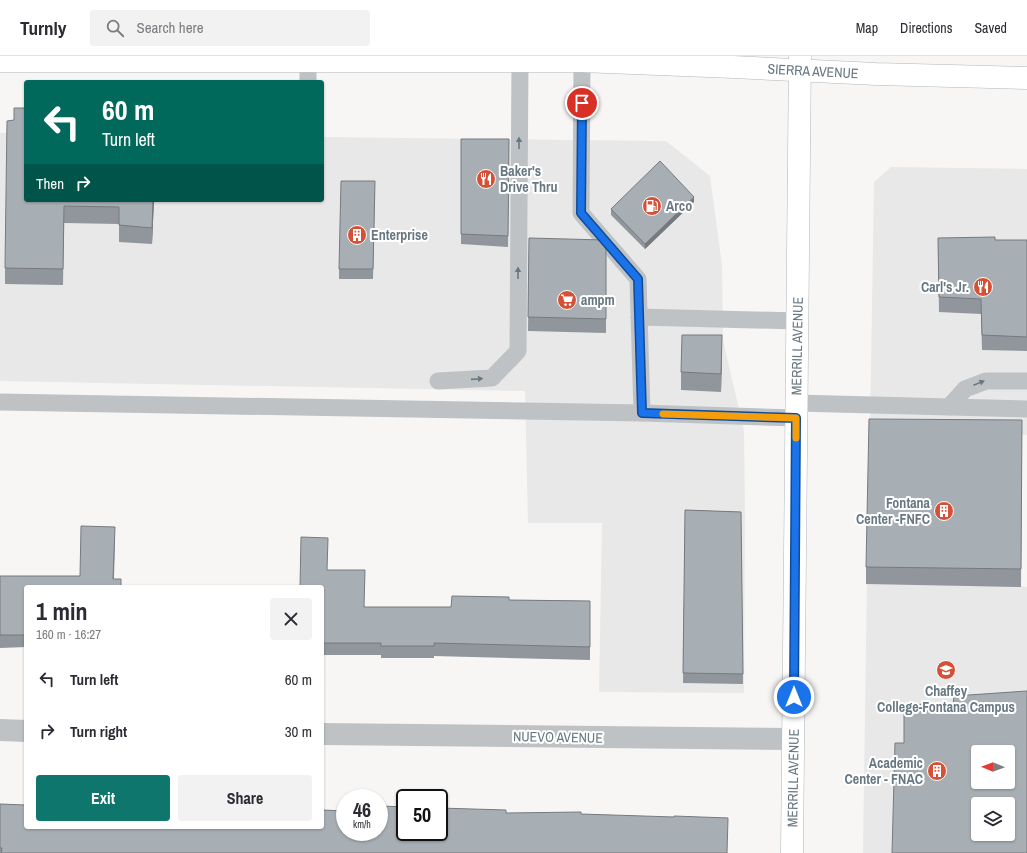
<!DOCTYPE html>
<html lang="en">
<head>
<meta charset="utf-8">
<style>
	body { margin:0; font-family:"Archivo Narrow",sans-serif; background:#f2f2f3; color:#2b2b33; height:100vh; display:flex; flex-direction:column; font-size:15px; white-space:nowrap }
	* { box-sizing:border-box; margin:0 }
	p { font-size:13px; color:#7c7c81 }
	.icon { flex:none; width:22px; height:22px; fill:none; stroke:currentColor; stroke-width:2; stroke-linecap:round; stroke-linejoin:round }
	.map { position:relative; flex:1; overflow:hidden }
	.panel { position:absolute; left:24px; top:529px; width:300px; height:244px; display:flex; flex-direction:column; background:#fff; border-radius:4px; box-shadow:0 1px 3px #0004 }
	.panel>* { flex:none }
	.hud { position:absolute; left:24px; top:24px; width:300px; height:122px; border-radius:4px; box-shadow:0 1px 3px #0004; background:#00695c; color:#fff; overflow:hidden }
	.needle { width:26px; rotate:271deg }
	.fabs { position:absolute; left:971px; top:689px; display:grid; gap:8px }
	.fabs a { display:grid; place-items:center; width:44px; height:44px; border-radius:4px; background:#fff; box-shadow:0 1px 3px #0004; font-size:20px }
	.speed { position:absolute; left:336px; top:733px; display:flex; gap:8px; font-size:20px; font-weight:700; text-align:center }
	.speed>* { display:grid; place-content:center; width:52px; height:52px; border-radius:50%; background:#fff; box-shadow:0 1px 3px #0004; line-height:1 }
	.speed small { font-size:10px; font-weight:400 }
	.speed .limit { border:2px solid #111; border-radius:6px; background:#fff; color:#111 }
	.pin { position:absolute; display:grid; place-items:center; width:34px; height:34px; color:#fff; margin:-17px; border:2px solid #fff; border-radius:50%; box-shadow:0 1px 4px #0007 }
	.me { position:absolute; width:44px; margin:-22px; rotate:0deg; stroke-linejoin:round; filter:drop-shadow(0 0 3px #0008) }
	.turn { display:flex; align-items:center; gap:14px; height:84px; padding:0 12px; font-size:18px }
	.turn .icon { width:52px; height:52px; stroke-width:2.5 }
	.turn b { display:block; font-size:28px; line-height:34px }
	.then { display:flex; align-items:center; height:38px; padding:0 12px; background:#0003; gap:8px; font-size:15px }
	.round { display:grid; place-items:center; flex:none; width:42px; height:42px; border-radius:4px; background:#f2f2f3 }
	.summary { display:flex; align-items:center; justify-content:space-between; height:68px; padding:0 12px }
	h1 { font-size:24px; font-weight:700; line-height:30px }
	.button { display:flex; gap:8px; margin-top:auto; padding:8px 12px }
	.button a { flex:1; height:46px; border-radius:4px; background:#0f766e; color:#fff; font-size:16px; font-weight:700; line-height:46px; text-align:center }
	.button a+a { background:#f2f2f3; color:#2b2b33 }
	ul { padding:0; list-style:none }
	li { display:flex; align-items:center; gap:12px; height:52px; padding:0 12px }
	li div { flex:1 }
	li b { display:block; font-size:15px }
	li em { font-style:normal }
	header { display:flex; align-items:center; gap:24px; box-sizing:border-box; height:56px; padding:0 20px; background:#fff; border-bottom:1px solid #e1e1e2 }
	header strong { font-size:19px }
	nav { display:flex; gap:22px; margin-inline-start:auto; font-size:14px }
	.search { width:280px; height:36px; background:#f2f2f3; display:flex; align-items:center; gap:10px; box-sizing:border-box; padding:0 14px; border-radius:4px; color:#7c7c81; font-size:15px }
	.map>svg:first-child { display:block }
	.built { fill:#e7e8e7; fill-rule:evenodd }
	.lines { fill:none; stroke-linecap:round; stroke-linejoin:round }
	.secondary-casing { stroke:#b0b6ba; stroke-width:23 }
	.primary-casing { stroke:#b2b6b9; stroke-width:23 }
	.service { stroke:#bec2c5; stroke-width:17 }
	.minor { stroke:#bec2c5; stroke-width:22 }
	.secondary { stroke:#fff; stroke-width:22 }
	.primary { stroke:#fff; stroke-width:22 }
	.wall { fill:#90969b }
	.shaded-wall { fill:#767a7e }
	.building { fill:#a8afb4; stroke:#767a7e; fill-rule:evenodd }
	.oneway { fill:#687882 }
	.route-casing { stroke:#114b97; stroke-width:10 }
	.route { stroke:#1a73e8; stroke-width:7 }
	.slow { stroke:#f59e0b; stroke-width:7 }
	.labels { text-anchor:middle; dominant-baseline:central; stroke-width:4; stroke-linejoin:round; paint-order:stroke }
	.street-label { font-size:14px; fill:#687882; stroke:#fff }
	.poi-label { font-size:14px; font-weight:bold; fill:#687882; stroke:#fff; text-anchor:start }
</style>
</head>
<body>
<header>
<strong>Turnly</strong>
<div class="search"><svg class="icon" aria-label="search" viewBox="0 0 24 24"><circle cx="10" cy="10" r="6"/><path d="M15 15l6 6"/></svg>Search here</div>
<nav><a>Map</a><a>Directions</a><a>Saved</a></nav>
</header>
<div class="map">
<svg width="1027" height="797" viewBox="0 0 1027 797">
	<rect width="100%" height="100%" fill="#f7f6f4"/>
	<g class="built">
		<path d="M0,77H26V144H322V81L666,85L710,120L722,209L723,284L744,375L745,460L744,637L599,636L602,467H528L525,335L0,325Z"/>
		<path d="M891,111L1027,113V379L870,376L874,126Z"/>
		<path d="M869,380L1022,382L1021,530L1027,531V797H863ZM978,696H1008V726H978ZM978,748H1008V778H978Z"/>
	</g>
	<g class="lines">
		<defs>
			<path id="secondary" d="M792,797L800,0"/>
			<path id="primary" d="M0,5H582L733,11L876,18L1027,22"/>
		</defs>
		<use href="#secondary" class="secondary-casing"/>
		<use href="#primary" class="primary-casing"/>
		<g class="service">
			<path d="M308,5V26"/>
			<path d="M582,5L581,157L638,223L642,357"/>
			<path d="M639,261L797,265"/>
			<path d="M438,325L492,322L518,295L520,5"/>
			<path d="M0,346L642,357L796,362"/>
			<path d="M796,347L1027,353"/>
			<path d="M949,351L965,333L986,325H1027"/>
		</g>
		<g class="minor">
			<path d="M0,674L26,675"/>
			<path d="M322,678L793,683"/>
		</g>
		<use href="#secondary" class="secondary"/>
		<use href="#primary" class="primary"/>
	</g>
	<g class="wall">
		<path d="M461,83H509L508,191L461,188Z"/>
		<path d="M375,135L373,223H339V213Z"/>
		<path d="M26,144H154L152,188L119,186V168L64,167L63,229L5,228V212Z"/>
		<path d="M694,146L645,193L611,159V153Z"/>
		<path d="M529,182L606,187V277L528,275Z"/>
		<path d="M938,182L995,184H1027V295L982,294L981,258L939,256Z"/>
		<path d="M722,296L721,336L681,334V316Z"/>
		<path d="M1022,364L1021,531L866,528V511Z"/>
		<path d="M685,454L741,456L743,628L683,627Z"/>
		<path d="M115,483L114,523L26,531V591L0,592V520H80Z"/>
		<path d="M328,514L365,551H451L509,544L590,545V604L434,600V602H381V599H322V531Z"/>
		<path d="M0,748L345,776L506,757L581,758L727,797H0Z"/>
	</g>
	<g class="shaded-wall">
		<path d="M694,141V146L645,193V188Z"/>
		<path d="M153,144H154L152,188V172Z"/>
		<path d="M722,279V296L721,336V318Z"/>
	</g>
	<g class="building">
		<path d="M14,52H26V144H153L152,172L119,169V151L64,150L63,213L5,212L7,65L14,64Z"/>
		<path d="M461,83H509L508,180L461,178Z"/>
		<path d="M660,105L694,141L645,188L611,153Z"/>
		<path d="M341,125H375L373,213H339Z"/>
		<path d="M995,181V184H1027V281L982,279L981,243L939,241L938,182Z"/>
		<path d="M529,182L604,184L606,187V263L528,261Z"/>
		<path d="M682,279H722L721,318L681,316Z"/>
		<path d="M869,363L1022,364L1021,513L866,511Z"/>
		<path d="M685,454L741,456L743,618L683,617Z"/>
		<path d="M81,470L115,471L113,523H121V531H26V579H0V520H80Z"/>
		<path d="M301,481L328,482L327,514H365L364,551H451L452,540L509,541V544L590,545V591L434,587V590H381V587H322V531H300Z"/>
		<path d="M1027,635V797H892L895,687H904V648L953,649L954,640ZM978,696H1008V726H978ZM978,748H1008V778H978Z"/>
		<path d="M0,748L26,749V771H322V754L345,755V776H379V756H382V750L405,751V776H439V752L506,754V757L581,756V758L674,761V760L728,762L727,797H1L2,792H0Z"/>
	</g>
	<defs><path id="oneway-solid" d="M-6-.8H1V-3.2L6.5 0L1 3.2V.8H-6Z"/></defs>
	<g class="oneway">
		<use href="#oneway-solid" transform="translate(519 87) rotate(-90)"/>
		<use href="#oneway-solid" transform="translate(518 217) rotate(-90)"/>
		<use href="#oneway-solid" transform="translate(477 323) rotate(-4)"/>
		<use href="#oneway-solid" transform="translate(979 327) rotate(-22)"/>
	</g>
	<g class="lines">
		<defs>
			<path id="route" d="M582,47L581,157L638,223L642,357L796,362L794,641"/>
		</defs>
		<use href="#route" class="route-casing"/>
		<use href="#route" class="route"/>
		<path class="slow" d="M663,358L796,362V382"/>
	</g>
	<defs>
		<symbol id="restaurant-disc" viewBox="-11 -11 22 22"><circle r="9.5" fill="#d45037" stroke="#fff"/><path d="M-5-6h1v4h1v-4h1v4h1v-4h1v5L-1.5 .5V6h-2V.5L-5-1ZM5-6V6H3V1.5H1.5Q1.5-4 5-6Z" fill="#fff"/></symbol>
		<symbol id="fuel-disc" viewBox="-11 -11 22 22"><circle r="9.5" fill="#d45037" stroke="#fff"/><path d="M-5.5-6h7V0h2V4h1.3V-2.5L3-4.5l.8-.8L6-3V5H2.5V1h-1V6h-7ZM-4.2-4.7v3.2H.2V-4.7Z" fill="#fff"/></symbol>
		<symbol id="building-disc" viewBox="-11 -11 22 22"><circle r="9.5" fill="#d45037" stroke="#fff"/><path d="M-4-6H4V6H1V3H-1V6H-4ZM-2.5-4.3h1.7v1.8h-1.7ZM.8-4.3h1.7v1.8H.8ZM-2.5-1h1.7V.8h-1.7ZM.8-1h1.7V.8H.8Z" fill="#fff"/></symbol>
		<symbol id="supermarket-disc" viewBox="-11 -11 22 22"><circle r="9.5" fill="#d45037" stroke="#fff"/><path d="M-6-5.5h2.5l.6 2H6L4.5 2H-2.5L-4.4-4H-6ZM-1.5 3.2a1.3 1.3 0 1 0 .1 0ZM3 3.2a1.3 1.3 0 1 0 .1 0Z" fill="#fff"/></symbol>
		<symbol id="university-disc" viewBox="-11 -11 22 22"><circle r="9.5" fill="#d45037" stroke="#fff"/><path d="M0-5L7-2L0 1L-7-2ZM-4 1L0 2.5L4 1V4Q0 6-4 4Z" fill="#fff"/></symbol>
	</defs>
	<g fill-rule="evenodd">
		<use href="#restaurant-disc" x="475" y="112" width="22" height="22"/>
		<use href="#fuel-disc" x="641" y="139" width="22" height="22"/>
		<use href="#building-disc" x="346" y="168" width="22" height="22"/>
		<use href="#restaurant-disc" x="972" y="220" width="22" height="22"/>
		<use href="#supermarket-disc" x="556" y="233" width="22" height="22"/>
		<use href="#building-disc" x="933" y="444" width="22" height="22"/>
		<use href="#university-disc" x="935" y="603" width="22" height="22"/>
		<use href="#building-disc" x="926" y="704" width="22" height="22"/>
	</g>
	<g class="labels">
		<g class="street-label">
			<text transform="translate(813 15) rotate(3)">SIERRA AVENUE</text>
			<text transform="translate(797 290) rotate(-89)">MERRILL AVENUE</text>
			<text transform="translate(558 681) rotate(1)">NUEVO AVENUE</text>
			<text transform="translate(793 722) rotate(-89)">MERRILL AVENUE</text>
		</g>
		<g class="poi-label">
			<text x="500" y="115">Baker's<tspan x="500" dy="16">Drive Thru</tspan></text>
			<text x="666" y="150">Arco</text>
			<text x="371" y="179">Enterprise</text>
			<text x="969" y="231" text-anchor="end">Carl's Jr.</text>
			<text x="581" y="244">ampm</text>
			<text x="930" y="447" text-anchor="end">Fontana<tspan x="930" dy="16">Center -FNFC</tspan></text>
			<text x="946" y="635" text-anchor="middle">Chaffey<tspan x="946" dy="16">College-Fontana Campus</tspan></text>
			<text x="923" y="707" text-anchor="end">Academic<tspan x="923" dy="16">Center - FNAC</tspan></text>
		</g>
	</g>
</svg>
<div class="fabs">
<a><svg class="needle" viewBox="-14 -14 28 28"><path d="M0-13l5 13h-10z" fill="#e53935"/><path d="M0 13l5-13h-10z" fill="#7c7c81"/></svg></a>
<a><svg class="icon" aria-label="layers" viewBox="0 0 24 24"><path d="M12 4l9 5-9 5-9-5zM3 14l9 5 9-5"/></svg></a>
</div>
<div class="speed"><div>46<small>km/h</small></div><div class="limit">50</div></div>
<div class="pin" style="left:582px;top:47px;background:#d93025"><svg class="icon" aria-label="arrive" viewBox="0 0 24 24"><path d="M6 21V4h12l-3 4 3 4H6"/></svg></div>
<svg class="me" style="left:794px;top:641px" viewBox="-20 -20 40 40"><circle r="17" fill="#1a73e8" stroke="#fff" stroke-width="3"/><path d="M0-11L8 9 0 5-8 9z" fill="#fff"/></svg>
<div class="hud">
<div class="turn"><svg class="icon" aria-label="left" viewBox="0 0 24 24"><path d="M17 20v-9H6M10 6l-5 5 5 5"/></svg><div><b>60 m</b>Turn left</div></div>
<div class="then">Then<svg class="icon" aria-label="right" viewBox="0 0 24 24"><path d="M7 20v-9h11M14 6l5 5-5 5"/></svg></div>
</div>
<section class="panel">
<div class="summary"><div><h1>1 min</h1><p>160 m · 16:27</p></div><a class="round"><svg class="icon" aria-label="close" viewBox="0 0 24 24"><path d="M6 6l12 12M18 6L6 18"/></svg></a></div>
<ul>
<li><svg class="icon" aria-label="left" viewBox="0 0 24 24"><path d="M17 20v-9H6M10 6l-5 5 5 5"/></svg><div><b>Turn left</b></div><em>60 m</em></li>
<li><svg class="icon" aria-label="right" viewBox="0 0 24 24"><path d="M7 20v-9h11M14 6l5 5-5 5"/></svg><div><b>Turn right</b></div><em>30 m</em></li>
</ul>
<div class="button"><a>Exit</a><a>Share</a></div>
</section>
</div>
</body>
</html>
